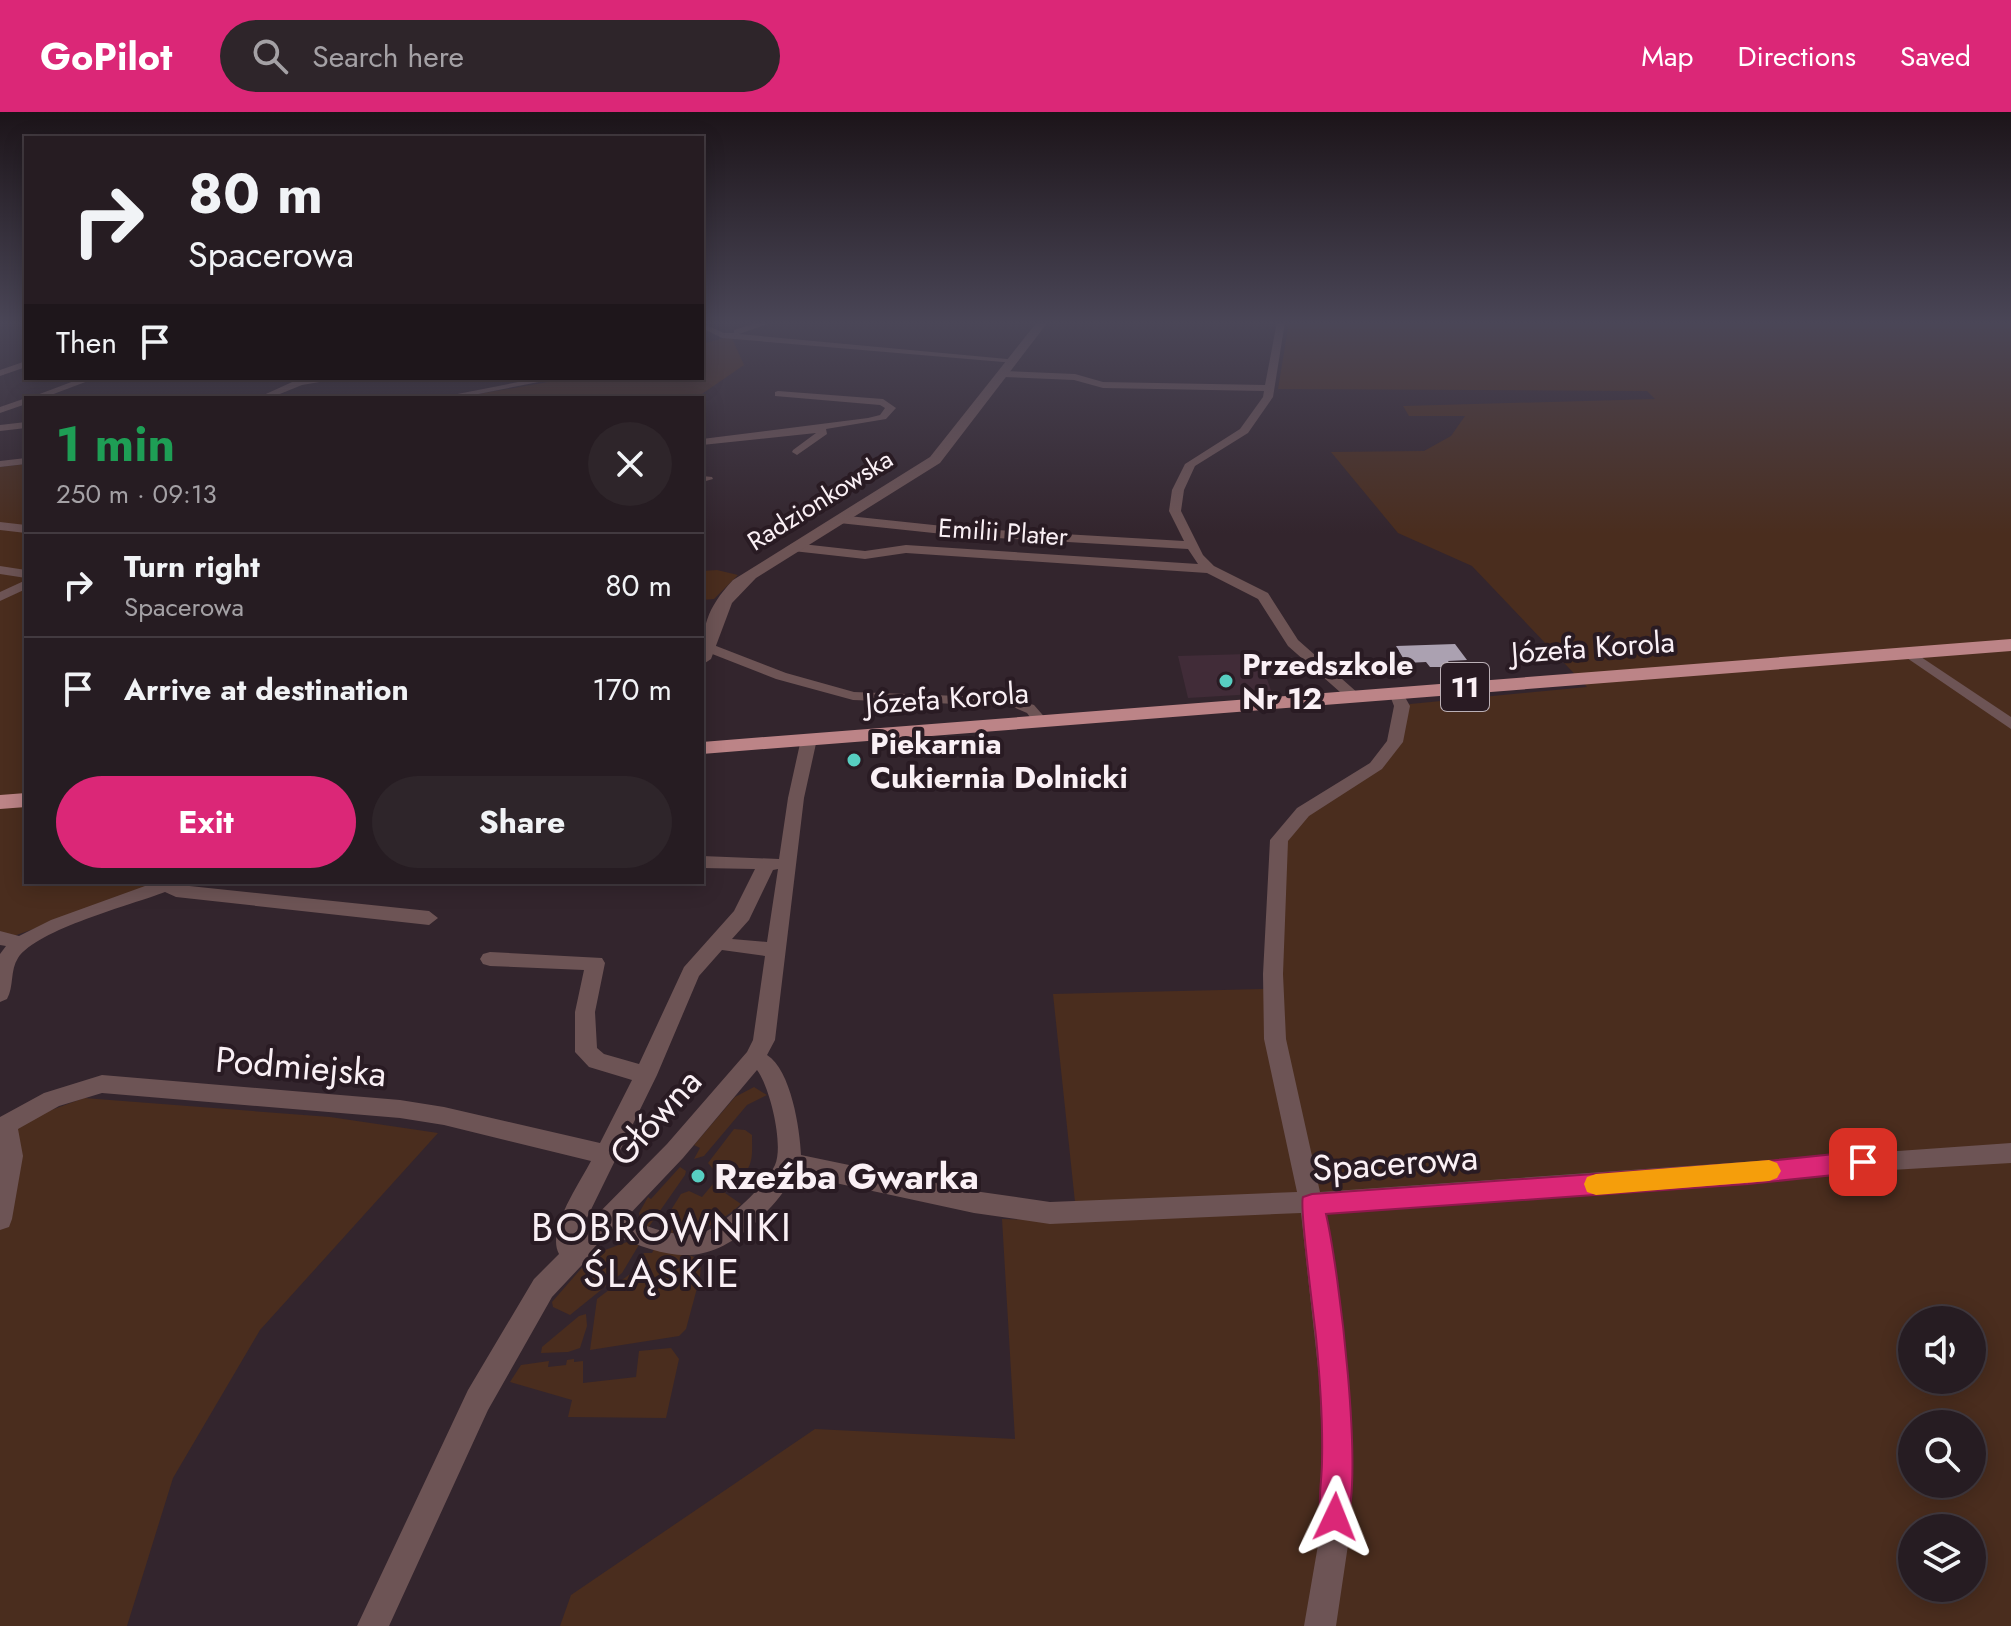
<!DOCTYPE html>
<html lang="en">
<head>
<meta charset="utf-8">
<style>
	body { margin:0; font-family:Jost,sans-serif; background:#2e252a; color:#f1f3f6; height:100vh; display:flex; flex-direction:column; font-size:30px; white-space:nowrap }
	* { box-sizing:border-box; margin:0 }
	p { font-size:26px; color:#a4a1a5 }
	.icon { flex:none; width:44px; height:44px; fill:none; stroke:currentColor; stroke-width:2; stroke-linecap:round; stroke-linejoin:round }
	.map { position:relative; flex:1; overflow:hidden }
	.details { position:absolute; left:24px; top:284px; width:680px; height:488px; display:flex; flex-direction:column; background:#261c22; border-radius:0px; box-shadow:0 4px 20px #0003,0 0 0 2px #423a40 }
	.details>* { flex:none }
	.hud { position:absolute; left:24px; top:24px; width:680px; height:244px; border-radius:0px; box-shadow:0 4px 20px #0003,0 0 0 2px #423a40; background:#261c22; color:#f1f3f6; overflow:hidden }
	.tools { position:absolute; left:1898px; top:1194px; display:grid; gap:16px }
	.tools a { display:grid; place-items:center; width:88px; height:88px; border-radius:50%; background:#261c22; box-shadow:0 4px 20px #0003,0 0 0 2px #423a40; font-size:40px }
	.pin { position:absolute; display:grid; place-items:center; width:68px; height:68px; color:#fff; margin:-34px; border-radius:16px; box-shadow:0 4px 12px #0006 }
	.me { position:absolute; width:88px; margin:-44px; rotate:2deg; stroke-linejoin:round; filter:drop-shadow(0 0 6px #0008) }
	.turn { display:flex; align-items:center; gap:28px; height:168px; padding:0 32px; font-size:36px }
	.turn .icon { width:104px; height:104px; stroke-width:2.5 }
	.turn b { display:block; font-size:56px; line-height:68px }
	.then { display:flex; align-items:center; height:76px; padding:0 32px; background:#0003; gap:16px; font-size:30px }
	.round { display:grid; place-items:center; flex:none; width:84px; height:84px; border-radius:42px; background:#2e252a }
	.summary { display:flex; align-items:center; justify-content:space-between; height:136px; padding:0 32px }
	h1 { font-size:48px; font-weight:700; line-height:60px; color:#1e9e55 }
	.action { display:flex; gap:16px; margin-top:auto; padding:16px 32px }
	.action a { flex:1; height:92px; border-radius:48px; background:#db2777; color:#fff; font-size:32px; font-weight:700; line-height:92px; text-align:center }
	.action a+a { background:#2e252a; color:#f1f3f6 }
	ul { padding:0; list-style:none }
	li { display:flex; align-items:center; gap:24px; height:104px; padding:0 32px; border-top:2px solid #423a40 }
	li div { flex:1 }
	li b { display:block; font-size:30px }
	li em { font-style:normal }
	header { display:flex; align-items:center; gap:48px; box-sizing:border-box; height:112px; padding:0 40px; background:#db2777; color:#fff }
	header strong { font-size:38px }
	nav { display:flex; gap:44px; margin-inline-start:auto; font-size:28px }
	.search { width:560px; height:72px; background:#2e252a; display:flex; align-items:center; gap:20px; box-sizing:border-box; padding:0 28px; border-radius:44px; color:#a4a1a5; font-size:30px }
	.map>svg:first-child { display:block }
	.built { fill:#412c38 }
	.green { fill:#4a2d1e; fill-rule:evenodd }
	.building { fill:#aba1b1 }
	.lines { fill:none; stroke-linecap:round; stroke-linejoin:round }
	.minor { fill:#6d5455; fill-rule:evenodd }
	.tertiary { fill:#6d5455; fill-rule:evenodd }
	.trunk { fill:#bc8487; fill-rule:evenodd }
	.route { fill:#db2777; stroke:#8e194d; stroke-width:2 }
	.slow { fill:#f59e0b }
	.poi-dot { fill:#57cec1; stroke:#291b23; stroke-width:3 }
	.labels { text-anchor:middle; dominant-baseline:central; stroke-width:8; stroke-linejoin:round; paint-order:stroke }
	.far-street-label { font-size:26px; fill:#faf0f5; stroke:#291b23 }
	.shield { fill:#291b23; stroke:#bbb0b6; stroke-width:2 }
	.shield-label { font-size:28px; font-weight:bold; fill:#faf0f5 }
	.street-label { font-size:30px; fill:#faf0f5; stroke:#291b23 }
	.poi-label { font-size:30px; font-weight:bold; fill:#faf0f5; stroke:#291b23; text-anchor:start }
	.near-street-label { font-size:36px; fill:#faf0f5; stroke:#291b23 }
	.near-poi-label { font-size:36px; font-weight:bold; fill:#faf0f5; stroke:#291b23; text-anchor:start }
	.near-quarter-label { font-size:40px; letter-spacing:2px; fill:#faf0f5; stroke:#291b23 }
</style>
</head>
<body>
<header>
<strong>GoPilot</strong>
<div class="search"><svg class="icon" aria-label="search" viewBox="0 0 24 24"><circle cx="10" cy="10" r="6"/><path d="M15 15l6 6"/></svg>Search here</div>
<nav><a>Map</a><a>Directions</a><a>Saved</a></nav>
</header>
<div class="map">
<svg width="2011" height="1514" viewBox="0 0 2011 1514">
	<rect width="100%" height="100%" fill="#33252d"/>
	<path class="built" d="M1247,542L1250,556H1263L1272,581L1188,586L1178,544Z"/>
	<g class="green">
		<path d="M1289,210H2011V1514H560L571,1483L815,1317L1015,1327L1002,1107L1077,1109L1053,882L1264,877L1290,707L1358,665L1393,631L1400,593L1587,575L1472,454L1398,421L1331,340L1424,339L1451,324L1465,304H1409L1403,294L1655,287L1647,279L1278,277ZM1912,1208H1972V1268H1912ZM1912,1312H1972V1372H1912ZM1912,1416H1972V1476H1912Z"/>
		<path d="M731,224L744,253L696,286H456L571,266H702V232Z"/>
		<path d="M26,352V770H164L0,829V355Z"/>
		<path d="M717,458L738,463L714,487L702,488V459Z"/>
		<path d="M754,975L767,983L747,993L704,1044L694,1047L700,1036L694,1033L735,985Z"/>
		<path d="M84,986L330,1005L438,1021L260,1218L173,1366L127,1514H0V1017Z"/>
		<path d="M734,1017L745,1018L752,1023C752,1042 755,1058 735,1067L727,1064L730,1060L718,1054L714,1058L708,1051Z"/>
		<path d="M680,1055L686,1059L685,1063L648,1116L640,1108L639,1101L648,1085L651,1087Z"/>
		<path d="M722,1069L729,1074L725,1081L741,1092C716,1114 695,1124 662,1120L661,1114L681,1082L689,1079L702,1085L713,1072Z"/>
		<path d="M627,1130L640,1131L622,1161L570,1203L553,1195L552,1190L594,1142Z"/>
		<path d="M655,1135L692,1144L701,1150L700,1165L686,1217L679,1224L590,1238L597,1187L630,1162L644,1141H652Z"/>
		<path d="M586,1202L587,1214L580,1236L568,1240L541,1241L542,1235L579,1204Z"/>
		<path d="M671,1236L679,1247L666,1306L568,1305L572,1288L510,1270L521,1253L549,1249L548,1255L566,1253L567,1248L574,1247V1250L583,1249V1271L636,1265L639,1239Z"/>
	</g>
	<path class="building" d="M1455,532L1467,548L1448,549L1452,555H1430L1426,550L1406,551L1396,534Z"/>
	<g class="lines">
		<g class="minor">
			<path d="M759,210H773L739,222L1019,248L1015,251L722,226L702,216V211L724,221H734V218Z"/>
			<path d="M1277,210H1285L1273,285L1248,321L1195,354L1184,378L1181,399L1203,443L1214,454L1268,481L1298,528L1359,582V588H1349L1288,534L1258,487L1207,461L906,441L865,447L793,439L787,435L793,431L865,439L906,433L1198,452L1188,437L962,424L839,411L833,407L839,403L962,416L1184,429L1169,399L1172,378L1185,352L1240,317L1263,285L1264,279L1103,276L1074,268L1004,265L999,262L1004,259L1075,262L1103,270L1265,273Z"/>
			<path d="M26,249V255L0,264V258Z"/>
			<path d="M82,266H96L43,286H29Z"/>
			<path d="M301,266H343L302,273L270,286H257Z"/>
			<path d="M539,266H559L458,286H437Z"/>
			<path d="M778,279L883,287L896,296L886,307L826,317L827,322L797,343L792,340L793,338L816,321L702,333V327L868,306L880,303L885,296L880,293L775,284V280Z"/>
			<path d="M26,286V292L0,301V295Z"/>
			<path d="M26,310V316L0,319V313Z"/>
			<path d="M26,346V352L0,355V349Z"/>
			<path d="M702,364L712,365L713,367L702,370Z"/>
			<path d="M0,410L26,413V421L0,418Z"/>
			<path d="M0,454L26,458V466L0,462Z"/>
			<path d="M26,468V477L0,489V480Z"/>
			<path d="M702,532H711L786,561L854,580L1011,586L1034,593L1048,609L1040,614L1035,612L1027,601L1011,594L853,588L776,567L702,538Z"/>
			<path d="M1909,537L2011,605V617L1904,544L1902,541Z"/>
			<path d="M1396,577L1401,578L1410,594L1403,630L1382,657L1309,704L1288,729L1283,862L1286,927L1320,1080L2011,1031V1051L1840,1061L1748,1071L1325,1101L1347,1265L1351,1349L1348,1433L1336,1514H1304L1318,1433L1323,1349L1319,1265L1301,1101L1050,1112L974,1101L794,1062C785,1081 770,1097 755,1111C704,1157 670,1147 611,1122L552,1185L488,1298L389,1514H357L468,1278L534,1167L559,1142C546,1119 579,1072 591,1049L444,1013L400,1006L102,981L59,994L18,1017L23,1044L12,1107L9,1115L0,1118V1005L44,981L102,963L400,988L444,995L600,1031L632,968L589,955L575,940V900L584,858L490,854L483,852L480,847L483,842L490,840L602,846L605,851L595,900L597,936L604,942L639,952L684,855L734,799L755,757L702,756V744L779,747L788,686L801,627L809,622L817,627L804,686L775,928L767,943C791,958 800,1017 801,1043L974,1079L1050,1090L1297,1080L1264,927L1263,862L1270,728L1297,696L1370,651L1387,629L1394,594L1389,581ZM778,757L767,830L732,827L749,808L773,758ZM722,838L765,844L753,928L747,940L667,1032L580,1120L657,963L699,864ZM757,958C770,975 784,1033 775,1053C766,1073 725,1112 704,1120C682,1128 647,1115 626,1106L683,1046Z"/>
			<path d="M156,770H182L180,773L429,799L438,806L429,813L176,785L165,780C131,793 38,817 18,846C10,858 14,875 7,887L0,890V842L6,834L0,833V819L19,824L51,808Z"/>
		</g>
		<path class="tertiary" d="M1037,210H1048L940,351L756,466L732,491L711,547L702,553C702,515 706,497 733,468L930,345Z"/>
		<g class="trunk">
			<path d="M2011,527V539L702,642V630Z"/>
			<path d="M26,681V695L0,697V683Z"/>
		</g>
	</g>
	<linearGradient id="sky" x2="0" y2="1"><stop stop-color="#1c1419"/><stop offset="0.5" stop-color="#4a4657"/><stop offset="1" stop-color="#4a4657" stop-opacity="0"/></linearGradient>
	<rect width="2011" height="422" fill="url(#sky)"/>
	<path class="route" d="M1863,1039L1872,1042L1875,1050L1872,1057L1863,1060L1748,1072L1326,1102C1339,1159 1365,1368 1345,1416L1335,1420L1324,1416C1316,1395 1322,1371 1322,1349C1323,1308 1320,1266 1316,1225C1314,1205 1299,1094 1303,1085L1312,1082L1748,1051Z"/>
	<path class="slow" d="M1769,1048L1777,1051L1781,1059L1777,1066L1769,1069L1596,1083L1587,1080L1584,1072L1587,1065L1596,1062Z"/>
	<g class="poi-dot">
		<circle cx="1226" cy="569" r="8"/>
		<circle cx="854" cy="648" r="8"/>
		<circle cx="698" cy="1064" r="8"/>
	</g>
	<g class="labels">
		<g class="far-street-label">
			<text transform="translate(820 388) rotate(-32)">Radzionkowska</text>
			<text transform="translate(1003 420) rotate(4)">Emilii Plater</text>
		</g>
		<rect class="shield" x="1441" y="551" width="48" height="48" rx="6"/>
		<g class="shield-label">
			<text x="1465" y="575">11</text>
		</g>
		<g class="street-label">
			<text transform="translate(1593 535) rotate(-4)">Józefa Korola</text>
			<text transform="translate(947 586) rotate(-4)">Józefa Korola</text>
		</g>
		<g class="poi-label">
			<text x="1242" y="552">Przedszkole<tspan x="1242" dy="34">Nr 12</tspan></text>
			<text x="870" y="631">Piekarnia<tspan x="870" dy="34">Cukiernia Dolnicki</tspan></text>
		</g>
		<g class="near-street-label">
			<text transform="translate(301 954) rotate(5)">Podmiejska</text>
			<text transform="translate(655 1005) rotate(-48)">Główna</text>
			<text transform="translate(1395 1050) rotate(-4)">Spacerowa</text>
		</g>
		<g class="near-poi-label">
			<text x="714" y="1064">Rzeźba Gwarka</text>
		</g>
		<g class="near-quarter-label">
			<text x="662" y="1115">BOBROWNIKI<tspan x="662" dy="46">ŚLĄSKIE</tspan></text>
		</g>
	</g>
</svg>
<div class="tools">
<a><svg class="icon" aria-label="sound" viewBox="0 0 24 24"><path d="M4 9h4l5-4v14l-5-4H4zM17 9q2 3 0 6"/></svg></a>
<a><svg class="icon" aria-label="search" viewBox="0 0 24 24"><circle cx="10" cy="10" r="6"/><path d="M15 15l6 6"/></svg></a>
<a><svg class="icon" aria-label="layers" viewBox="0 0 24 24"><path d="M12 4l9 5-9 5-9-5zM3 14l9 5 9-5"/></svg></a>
</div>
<div class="pin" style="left:1863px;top:1050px;background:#d93025"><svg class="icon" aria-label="arrive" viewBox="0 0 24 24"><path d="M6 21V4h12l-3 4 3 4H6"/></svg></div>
<svg class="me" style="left:1335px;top:1405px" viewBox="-20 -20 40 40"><path d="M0-17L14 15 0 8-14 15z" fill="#db2777" stroke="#fff" stroke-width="4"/></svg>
<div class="hud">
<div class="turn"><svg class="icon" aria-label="right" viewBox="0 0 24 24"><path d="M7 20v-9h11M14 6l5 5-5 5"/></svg><div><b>80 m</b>Spacerowa</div></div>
<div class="then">Then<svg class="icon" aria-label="arrive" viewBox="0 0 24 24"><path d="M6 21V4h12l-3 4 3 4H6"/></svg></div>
</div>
<section class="details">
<div class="summary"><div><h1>1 min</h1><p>250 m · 09:13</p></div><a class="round"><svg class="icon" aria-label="close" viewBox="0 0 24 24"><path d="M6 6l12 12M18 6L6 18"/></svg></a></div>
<ul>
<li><svg class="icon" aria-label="right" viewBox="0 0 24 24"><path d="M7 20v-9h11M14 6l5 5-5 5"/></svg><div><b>Turn right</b><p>Spacerowa</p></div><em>80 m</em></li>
<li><svg class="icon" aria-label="arrive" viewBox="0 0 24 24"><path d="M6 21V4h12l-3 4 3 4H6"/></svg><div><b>Arrive at destination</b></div><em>170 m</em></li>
</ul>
<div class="action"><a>Exit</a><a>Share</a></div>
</section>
</div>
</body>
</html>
